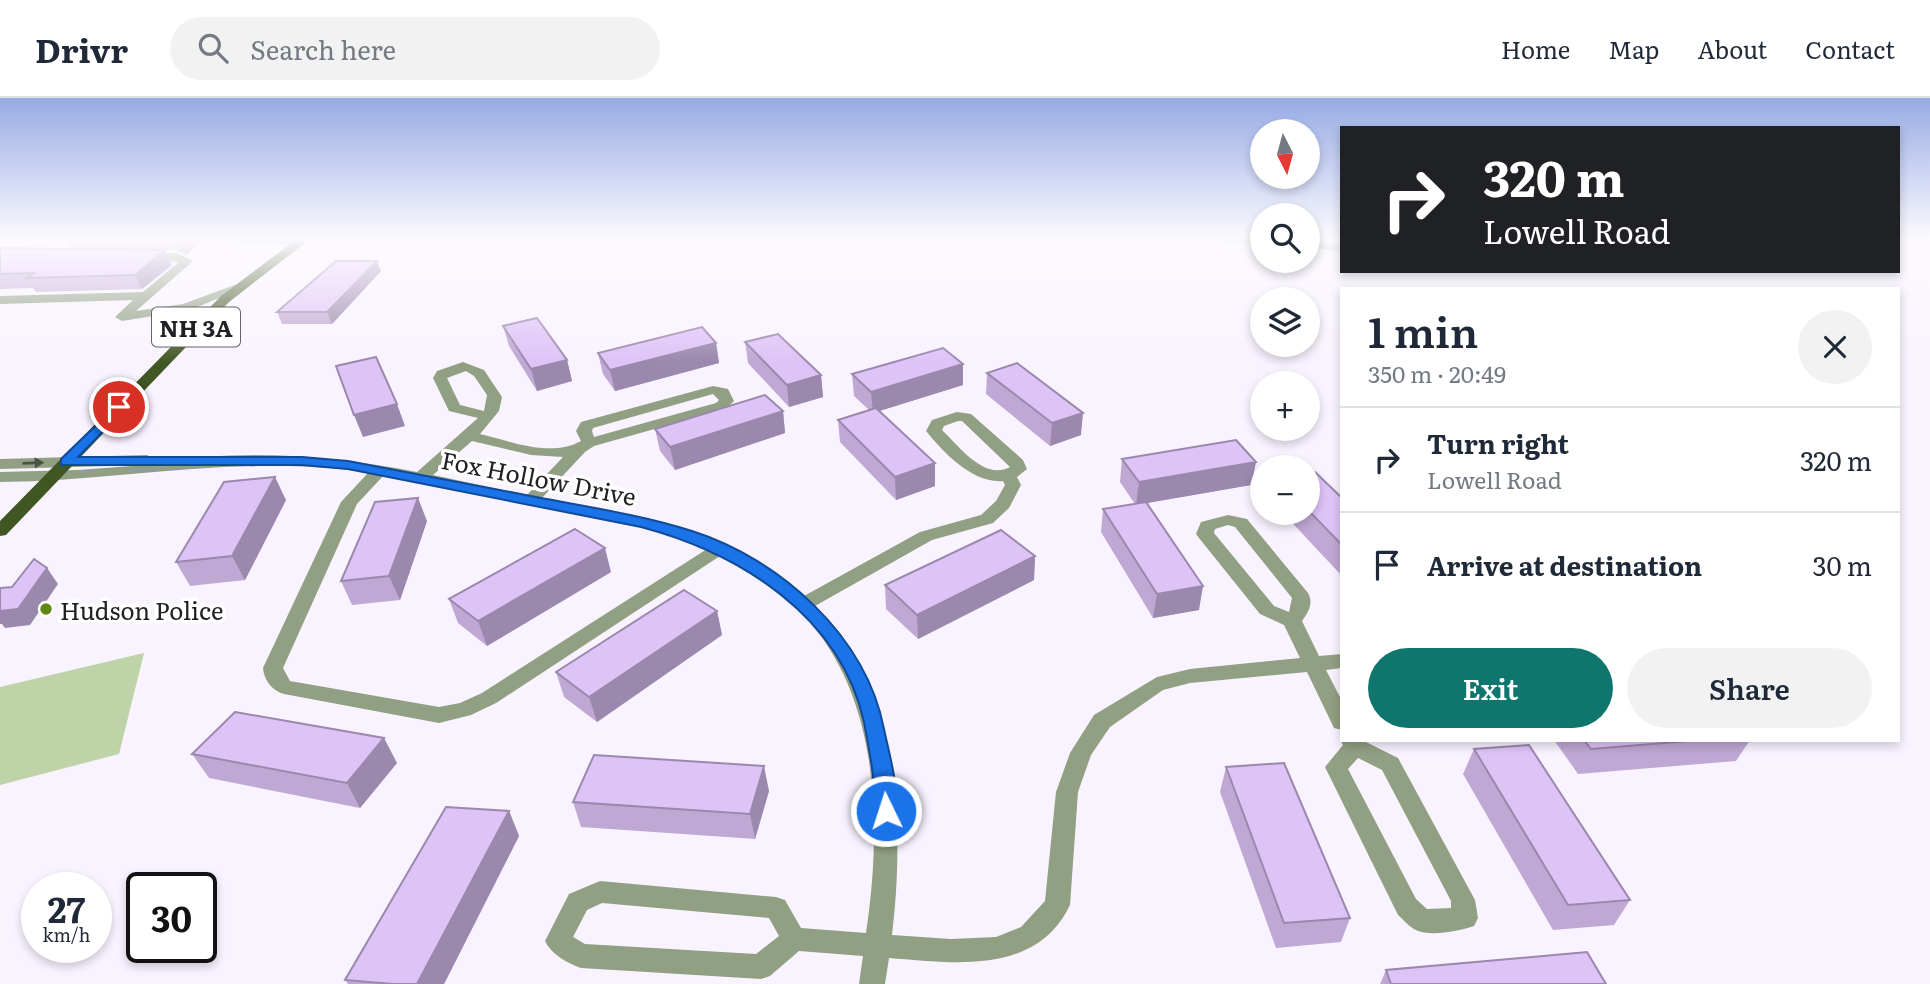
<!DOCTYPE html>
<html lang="en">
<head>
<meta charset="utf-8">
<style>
	body { margin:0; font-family:Literata,serif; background:#f2f2f3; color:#1f2937; height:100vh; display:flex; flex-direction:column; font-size:26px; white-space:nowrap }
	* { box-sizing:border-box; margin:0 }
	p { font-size:23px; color:#747a83 }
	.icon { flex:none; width:38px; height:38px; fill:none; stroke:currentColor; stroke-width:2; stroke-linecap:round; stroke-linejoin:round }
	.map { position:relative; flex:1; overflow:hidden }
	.panel { position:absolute; left:1340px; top:189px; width:560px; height:455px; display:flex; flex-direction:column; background:#fff; border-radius:0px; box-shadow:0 4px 10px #0003 }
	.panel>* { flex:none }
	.banner { position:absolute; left:1340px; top:28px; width:560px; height:147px; border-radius:0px; box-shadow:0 4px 10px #0003; background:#202124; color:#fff; overflow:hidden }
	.needle { width:46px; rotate:174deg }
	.controls { position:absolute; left:1250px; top:21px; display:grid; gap:14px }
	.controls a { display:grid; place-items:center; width:70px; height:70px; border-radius:50%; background:#fff; box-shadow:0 4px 10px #0003; font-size:35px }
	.speed { position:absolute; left:21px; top:774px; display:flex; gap:14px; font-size:35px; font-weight:700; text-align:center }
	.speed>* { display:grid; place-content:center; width:91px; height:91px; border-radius:50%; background:#fff; box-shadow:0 4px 10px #0003; line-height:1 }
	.speed small { font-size:18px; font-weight:400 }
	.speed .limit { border:4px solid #111; border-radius:10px; background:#fff; color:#111 }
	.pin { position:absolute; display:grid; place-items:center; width:60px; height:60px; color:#fff; margin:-30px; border:4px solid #fff; border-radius:50%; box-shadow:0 2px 7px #0007 }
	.me { position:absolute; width:77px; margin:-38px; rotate:356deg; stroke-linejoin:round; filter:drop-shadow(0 0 5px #0008) }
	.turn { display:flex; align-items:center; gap:24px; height:147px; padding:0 28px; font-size:32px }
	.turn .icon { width:91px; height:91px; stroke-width:2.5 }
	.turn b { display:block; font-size:49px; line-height:60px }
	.round { display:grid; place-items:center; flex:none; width:74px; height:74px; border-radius:37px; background:#f2f2f3 }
	.summary { display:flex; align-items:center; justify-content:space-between; height:119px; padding:0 28px }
	h1 { font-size:42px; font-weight:600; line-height:52px }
	.cta { display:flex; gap:14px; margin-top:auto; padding:14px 28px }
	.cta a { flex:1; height:80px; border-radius:42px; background:#0f766e; color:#fff; font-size:28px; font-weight:600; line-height:80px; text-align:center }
	.cta a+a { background:#f2f2f3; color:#1f2937 }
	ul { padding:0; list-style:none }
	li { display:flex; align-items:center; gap:21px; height:105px; padding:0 28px; border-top:2px solid #e0e1e3 }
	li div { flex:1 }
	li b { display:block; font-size:26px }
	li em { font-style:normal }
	header { display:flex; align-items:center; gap:42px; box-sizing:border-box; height:98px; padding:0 35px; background:#fff; border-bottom:2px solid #e0e1e3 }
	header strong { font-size:33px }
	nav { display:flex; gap:38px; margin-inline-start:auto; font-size:24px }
	.search { width:490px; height:63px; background:#f2f2f3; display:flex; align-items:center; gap:18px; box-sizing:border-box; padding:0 24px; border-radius:38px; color:#747a83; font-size:26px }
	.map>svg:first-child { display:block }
	.green { fill:#bed3a7 }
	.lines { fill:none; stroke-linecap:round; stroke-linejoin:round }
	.minor { fill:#919f83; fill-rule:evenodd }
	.major { fill:#415723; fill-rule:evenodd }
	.wall { fill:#bfa8d4 }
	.shaded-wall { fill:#9b88ad }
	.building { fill:#dec3f7; stroke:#9b88ad; stroke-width:2 }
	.oneway { fill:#4e534a }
	.route { fill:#1a73e8; stroke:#114b97; stroke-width:2 }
	.poi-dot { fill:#5f8916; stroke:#fff; stroke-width:2.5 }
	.labels { text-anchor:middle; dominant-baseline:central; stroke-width:7; stroke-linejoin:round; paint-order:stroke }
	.shield { fill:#fff; stroke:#646366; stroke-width:2 }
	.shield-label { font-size:23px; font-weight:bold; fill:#222024 }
	.street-label { font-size:24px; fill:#222024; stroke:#fff }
	.poi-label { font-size:24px; fill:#222024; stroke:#fff; text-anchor:start }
</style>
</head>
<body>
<header>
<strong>Drivr</strong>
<div class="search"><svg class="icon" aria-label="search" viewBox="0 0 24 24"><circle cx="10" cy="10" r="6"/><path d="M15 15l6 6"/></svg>Search here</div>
<nav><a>Home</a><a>Map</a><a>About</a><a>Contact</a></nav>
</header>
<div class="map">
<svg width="1930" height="886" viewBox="0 0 1930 886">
	<rect width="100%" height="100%" fill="#f9f3ff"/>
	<path class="green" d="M144,555L119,656L0,687V589Z"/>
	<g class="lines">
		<g class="minor">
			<path d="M224,141H300L305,144L299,147L230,144Z"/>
			<path d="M1216,141H1262V147L1222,144Z"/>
			<path d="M1307,144L1342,147V153L1307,150Z"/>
			<path d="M177,155L193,163L136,213L183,206L240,185L246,189L190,212L122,223L115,219L133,202L0,206V198L143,194L179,164L145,161L141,160V156Z"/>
			<path d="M463,264L484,272L502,299L499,313L480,336C511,343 550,360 581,343L576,333L581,324L713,288L728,291L734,303L726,311L594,348L585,354L542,400C639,419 728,429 804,498L920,434L981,417L996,403L1005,387L1003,383C973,386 943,354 926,333L932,322L957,314L971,316L1023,362L1027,371L1017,379L1021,387L1009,410L993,425L932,442L815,508C900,586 905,730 892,837L951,841L996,839L1021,829L1045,803L1056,694L1070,655L1094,617L1157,579L1190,571L1300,560L1284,527L1260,516L1199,440L1196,436L1201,424L1228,417L1247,421L1308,495C1314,505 1308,515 1302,523L1319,558L1342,556V570L1326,572L1342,603V632L1334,630L1307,574L1190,585L1163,592L1110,629L1091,657L1078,694L1070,807C1036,878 953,865 889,860L885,886H859L863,858L799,853L770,878L761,881L581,870C567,865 551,856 545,843L569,796L600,783L776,799L785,802L801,830L866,835C881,734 881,611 813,528C788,498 754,478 720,458L496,605L471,617L439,625L284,596C272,593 264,582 263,570L341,404L368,375C245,355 124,383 0,384V374L78,372L145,367L0,371V361L147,357L155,362L151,366C240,350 330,357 417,374L478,320L449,313L433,280L437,273ZM466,273L474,278L487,297L484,313L460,307L447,280ZM713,296L719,302L716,305L594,339L592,333L593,330ZM958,323H962L1010,369C984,383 959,348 942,332L944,328ZM472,343L531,357L563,359L527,397L433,377ZM384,377L648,430L707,451L482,595L460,605L439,609L290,583L283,570L357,406ZM1228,427L1235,429L1292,500L1289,514L1274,508L1214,435L1215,431ZM602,805L769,820L779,838L756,856L585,846L573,839L587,812Z"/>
			<path d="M1342,638V642H1362L1398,660L1475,802L1478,820L1474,828C1460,833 1430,839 1416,832C1409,829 1404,822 1398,817L1325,669L1343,647L1340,642ZM1358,660L1382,672L1451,803V810L1427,811L1416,801L1348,671Z"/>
		</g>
		<path class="major" d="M297,141H310L229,204L6,437L0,438V423L221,198Z"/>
	</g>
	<g class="wall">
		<path d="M66,141H205L186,157L177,152H165L172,167L142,191L36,194L33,190L0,191V150L72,151Z"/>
		<path d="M381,173L332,226H282L277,214Z"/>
		<path d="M503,228L567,262L572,283L537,293L509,248Z"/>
		<path d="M745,244L821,277L823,299L789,309L748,265Z"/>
		<path d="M716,245L719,265L615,293L603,276L598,255Z"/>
		<path d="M963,266V287L879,313L935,365V388L896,402L840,344L838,322L869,312L854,298L852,276Z"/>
		<path d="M987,275L1081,337L1050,348L986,296Z"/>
		<path d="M783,313L785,335L675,372L660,353L655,331Z"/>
		<path d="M1122,361L1256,364L1251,387L1146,405L1199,512L1153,520L1101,434L1103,411L1135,406L1120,384Z"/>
		<path d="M1307,375L1342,400V478L1283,415H1307Z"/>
		<path d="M286,402L245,482L190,488L176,464Z"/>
		<path d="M427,423L400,502L352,507L341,483Z"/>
		<path d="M1035,458L1034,482L918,541L886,511L885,487Z"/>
		<path d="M611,474L487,548L458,525L449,501Z"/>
		<path d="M717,513L722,537L597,624L564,599L556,574Z"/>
		<path d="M1554,642H1750L1736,663L1578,676Z"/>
		<path d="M1474,651L1630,802L1614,827L1553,832L1463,676Z"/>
		<path d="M192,656L397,665L360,710L209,680Z"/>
		<path d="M1226,669L1350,820L1341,844L1276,850L1220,694Z"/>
		<path d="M769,693L755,741L581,729L573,704Z"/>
		<path d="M509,713L519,738L444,886H348L345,882Z"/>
		<path d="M1386,872L1606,886H1380Z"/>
	</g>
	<g class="shaded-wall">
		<path d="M179,141H205L186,157Z"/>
		<path d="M165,152L172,167L142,191L135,177Z"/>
		<path d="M377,163L381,173L332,226L327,214Z"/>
		<path d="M716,245L719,265L615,293L610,272Z"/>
		<path d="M567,262L572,283L537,293L531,271Z"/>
		<path d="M963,266V287L873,315L871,294Z"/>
		<path d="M821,277L823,299L789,309L787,287Z"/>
		<path d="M397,306L405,328L363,339L354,317Z"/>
		<path d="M783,313L785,335L675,372L670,349Z"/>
		<path d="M1083,315L1081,337L1050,348L1052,325Z"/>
		<path d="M1256,364L1251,387L1136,407L1139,384Z"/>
		<path d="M935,365V388L896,402L895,379Z"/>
		<path d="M275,379L286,402L245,482L232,458Z"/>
		<path d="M418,400L427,423L400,502L389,478Z"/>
		<path d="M605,450L611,474L487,548L478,523Z"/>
		<path d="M1035,458L1034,482L918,541L917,517Z"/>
		<path d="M47,470L58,486L30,527L5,530L2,526H0V513Z"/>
		<path d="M1203,488L1199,512L1153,520L1157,496Z"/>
		<path d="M717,513L722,537L597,624L589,599Z"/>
		<path d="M384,640L397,665L360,710L347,685Z"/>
		<path d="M764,668L769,693L755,741L750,716Z"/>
		<path d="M509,713L519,738L444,886H417Z"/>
	</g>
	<g class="building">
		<path d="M0,150L165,152L135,177L27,180L34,175L0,176Z"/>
		<path d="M336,163H377L327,214H277Z"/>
		<path d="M537,220L567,262L531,271L503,228Z"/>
		<path d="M702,229L716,245L610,272L598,255Z"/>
		<path d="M778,236L821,277L787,287L745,244Z"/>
		<path d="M943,250L963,266L871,294L852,276Z"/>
		<path d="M376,259L397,306L354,317L336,268Z"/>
		<path d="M1017,265L1083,315L1052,325L987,275Z"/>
		<path d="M765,297L783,313L670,349L655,331Z"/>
		<path d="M876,310L935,365L895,379L838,322Z"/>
		<path d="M1236,342L1256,364L1139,384L1122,361Z"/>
		<path d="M1315,374L1342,400V447L1307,411V375Z"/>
		<path d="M275,379L232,458L176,464L224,384Z"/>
		<path d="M418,400L389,478L341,483L375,404Z"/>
		<path d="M1146,404L1203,488L1157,496L1103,411Z"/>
		<path d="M575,431L605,450L478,523L449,501Z"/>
		<path d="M1001,432L1035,458L917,517L885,487Z"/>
		<path d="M34,461L47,470L18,511L0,513V490L12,489Z"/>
		<path d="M684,492L717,513L589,599L556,574Z"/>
		<path d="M235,614L384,640L347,685L192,656Z"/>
		<path d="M1584,642H1701L1591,651Z"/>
		<path d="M1529,647L1630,802L1568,807L1474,651Z"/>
		<path d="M594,657L764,668L750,716L573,704Z"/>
		<path d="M1284,665L1350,820L1284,825L1226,669Z"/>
		<path d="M446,709L509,713L417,886H393L345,882Z"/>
		<path d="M1587,854L1606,886H1391L1386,872Z"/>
	</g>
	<defs><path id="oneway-solid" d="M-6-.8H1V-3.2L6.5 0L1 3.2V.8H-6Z" transform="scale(1.75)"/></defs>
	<use class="oneway" href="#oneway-solid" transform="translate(33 365) rotate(-2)"/>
	<linearGradient id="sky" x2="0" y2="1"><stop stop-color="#97abe4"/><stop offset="0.53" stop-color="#fcfaff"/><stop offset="1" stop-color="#fcfaff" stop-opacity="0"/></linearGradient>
	<rect width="1930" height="265" fill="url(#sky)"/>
	<path class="route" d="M119,305L124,306V312L78,359H302L348,363C411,375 474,387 536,399C588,409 642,417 692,433C780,461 866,538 884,631C888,652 903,701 893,719L886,722L878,719C872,707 874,691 873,677C871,660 867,641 864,624C840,517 739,455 641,429L348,371L302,367H61V361Z"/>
	<circle class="poi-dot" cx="46" cy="511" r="7"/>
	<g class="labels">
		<rect class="shield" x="152" y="209.5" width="88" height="39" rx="5"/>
		<g class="shield-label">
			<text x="196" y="229">NH 3A</text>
		</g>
		<g class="street-label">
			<text transform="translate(539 379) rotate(11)">Fox Hollow Drive</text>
		</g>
		<g class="poi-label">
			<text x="60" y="511">Hudson Police</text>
		</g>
	</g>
</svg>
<div class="controls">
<a><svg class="needle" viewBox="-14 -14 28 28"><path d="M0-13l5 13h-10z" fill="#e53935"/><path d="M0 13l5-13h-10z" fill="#747a83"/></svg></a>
<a><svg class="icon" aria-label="search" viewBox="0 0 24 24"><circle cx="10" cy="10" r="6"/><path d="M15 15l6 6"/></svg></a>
<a><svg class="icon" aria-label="layers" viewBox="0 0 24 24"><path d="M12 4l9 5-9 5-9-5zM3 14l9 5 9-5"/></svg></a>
<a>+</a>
<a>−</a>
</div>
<div class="speed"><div>27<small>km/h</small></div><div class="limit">30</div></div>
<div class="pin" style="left:119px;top:309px;background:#d93025"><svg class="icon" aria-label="arrive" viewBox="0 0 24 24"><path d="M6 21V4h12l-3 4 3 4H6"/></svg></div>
<svg class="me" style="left:886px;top:713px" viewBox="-20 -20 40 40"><circle r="17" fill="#1a73e8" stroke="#fff" stroke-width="3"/><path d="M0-11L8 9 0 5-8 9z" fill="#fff"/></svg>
<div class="banner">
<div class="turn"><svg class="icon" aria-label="right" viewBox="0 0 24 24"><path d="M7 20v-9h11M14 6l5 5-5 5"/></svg><div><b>320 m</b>Lowell Road</div></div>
</div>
<section class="panel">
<div class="summary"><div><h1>1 min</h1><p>350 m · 20:49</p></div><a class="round"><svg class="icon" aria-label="close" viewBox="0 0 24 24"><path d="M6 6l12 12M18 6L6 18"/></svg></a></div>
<ul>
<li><svg class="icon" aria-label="right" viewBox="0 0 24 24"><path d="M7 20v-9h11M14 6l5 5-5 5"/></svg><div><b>Turn right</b><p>Lowell Road</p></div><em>320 m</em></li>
<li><svg class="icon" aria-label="arrive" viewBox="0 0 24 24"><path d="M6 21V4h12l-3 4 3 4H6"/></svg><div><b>Arrive at destination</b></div><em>30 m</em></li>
</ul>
<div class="cta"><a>Exit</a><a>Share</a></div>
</section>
</div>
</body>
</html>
